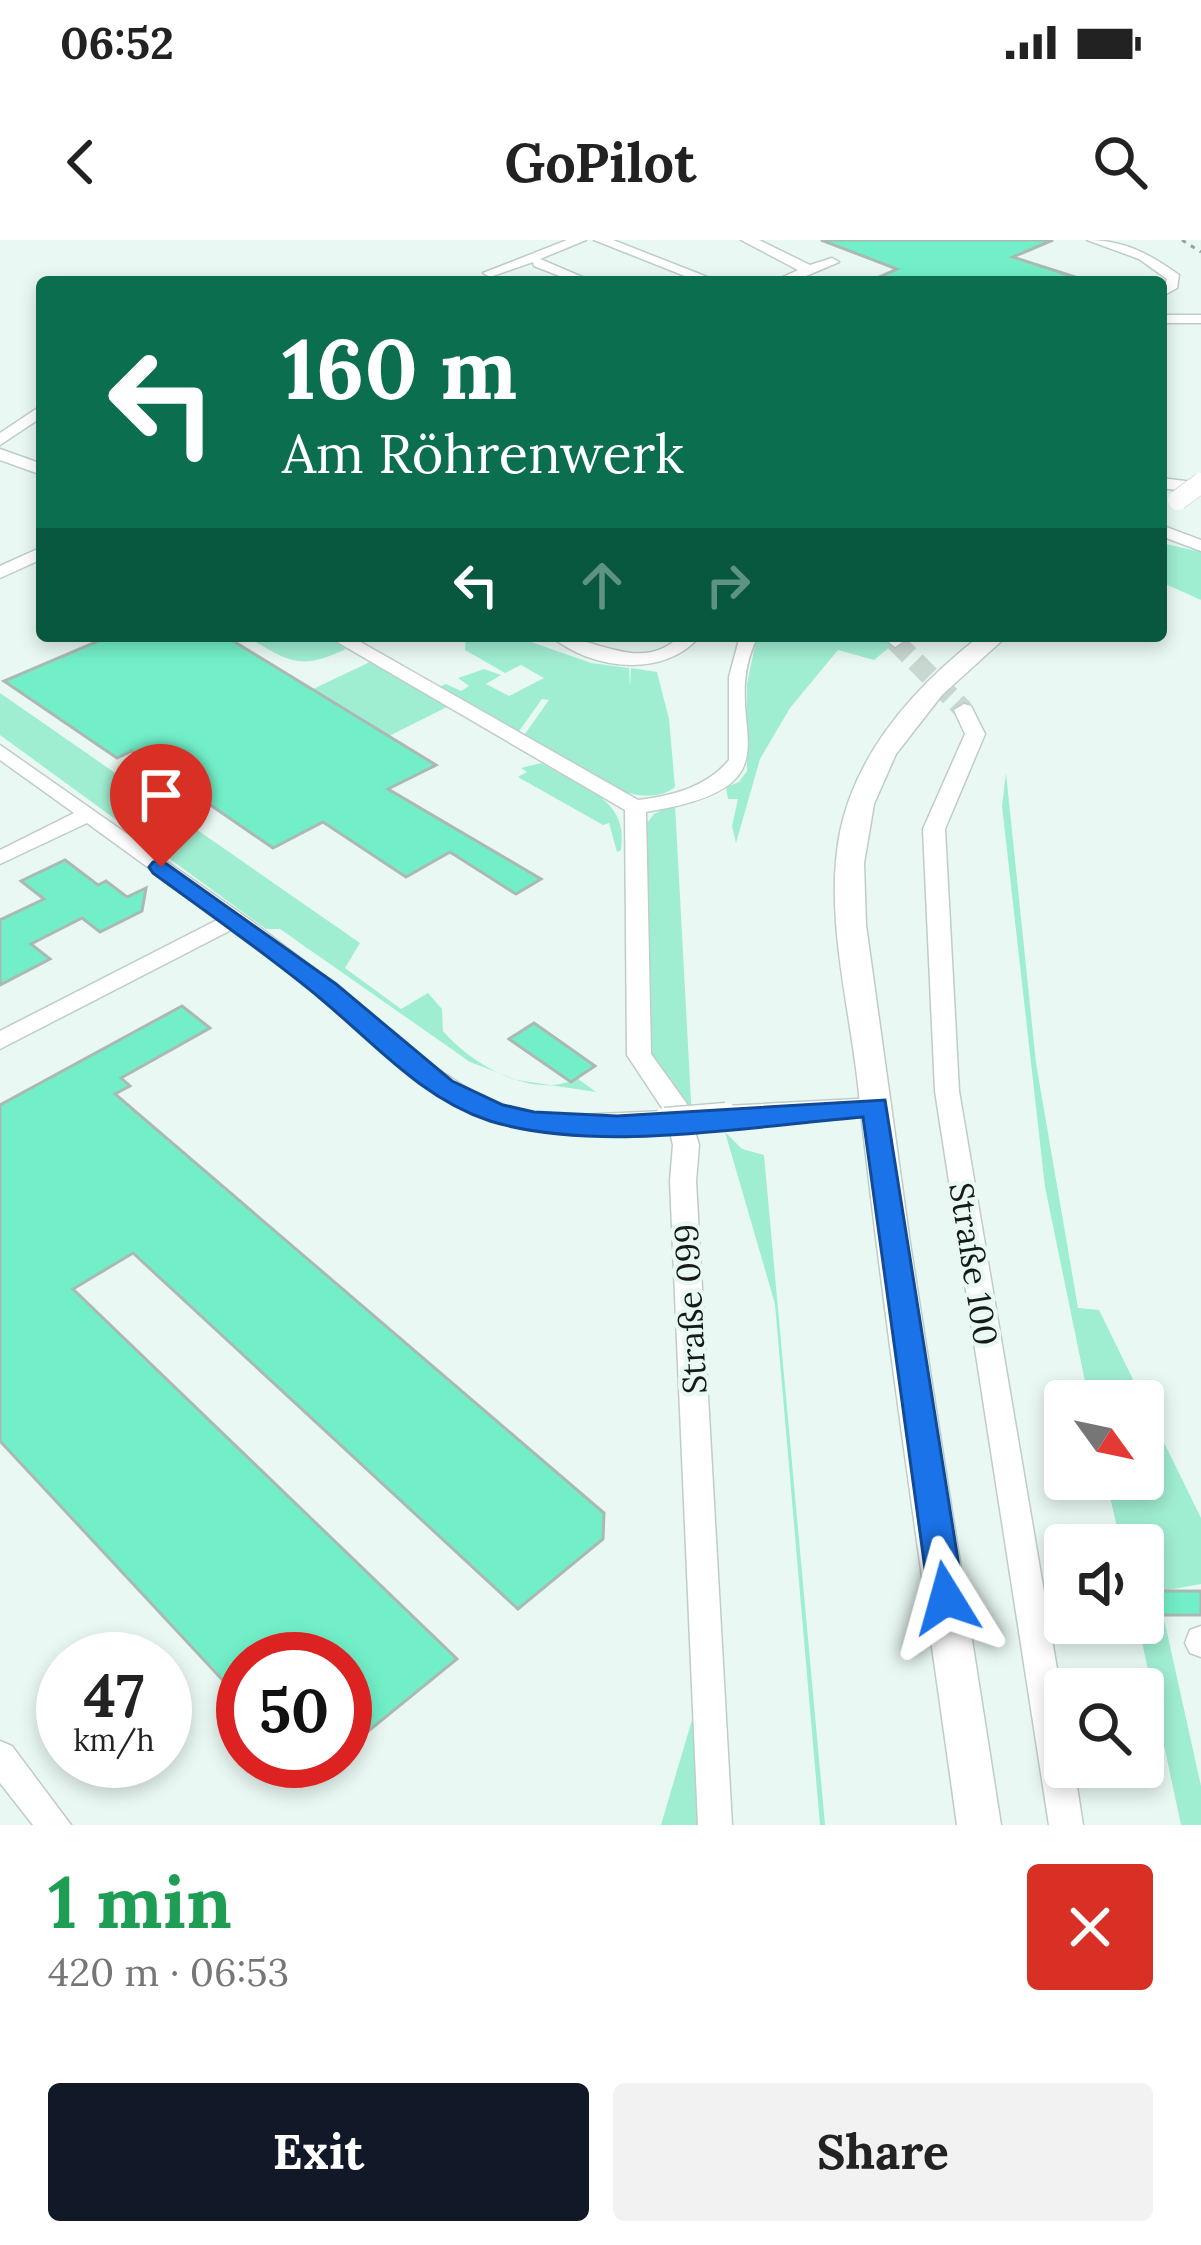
<!DOCTYPE html>
<html lang="en">
<head>
<meta charset="utf-8">
<style>
	body { margin:0; font-family:Lora,serif; background:#f2f2f2; color:#222; height:100vh; display:flex; flex-direction:column; font-size:45px; white-space:nowrap }
	* { box-sizing:border-box; margin:0 }
	p { font-size:39px; color:#767676 }
	.icon { flex:none; width:66px; height:66px; fill:none; stroke:currentColor; stroke-width:2; stroke-linecap:round; stroke-linejoin:round }
	.map { position:relative; height:1585px; overflow:hidden }
	.panel { display:flex; flex-direction:column; background:#fff; flex:1 }
	.panel>* { flex:none }
	.banner { position:absolute; left:36px; top:36px; width:1131px; height:366px; border-radius:12px; box-shadow:0 6px 18px #0003; background:#0b6e4f; color:#fff; overflow:hidden }
	.needle { width:78px; rotate:123deg }
	.tools { position:absolute; left:1044px; top:1140px; display:grid; gap:24px }
	.tools a { display:grid; place-items:center; width:120px; height:120px; border-radius:12px; background:#fff; box-shadow:0 6px 18px #0003; font-size:60px }
	.speed { position:absolute; left:36px; top:1392px; display:flex; gap:24px; font-size:60px; font-weight:700; text-align:center }
	.speed>* { display:grid; place-content:center; width:156px; height:156px; border-radius:50%; background:#fff; box-shadow:0 6px 18px #0003; line-height:1 }
	.speed small { font-size:30px; font-weight:400 }
	.speed .limit { border:18px solid #d22; background:#fff; color:#111 }
	.pin { position:absolute; display:grid; place-items:center; width:102px; height:102px; color:#fff; margin:-123px -51px; border-radius:50% 50% 50% 0; rotate:-45deg; box-shadow:0 0 12px #0007 }
	.pin .icon { rotate:45deg }
	.me { position:absolute; width:132px; margin:-66px; rotate:352deg; stroke-linejoin:round; filter:drop-shadow(0 0 9px #0008) }
	.turn { display:flex; align-items:center; gap:42px; height:252px; padding:0 48px; font-size:54px }
	.turn .icon { width:156px; height:156px; stroke-width:2.5 }
	.turn b { display:block; font-size:84px; line-height:102px }
	.lanes { display:flex; align-items:center; height:114px; padding:0 48px; background:#0003; justify-content:center; gap:60px; direction:ltr }
	.lanes .off { opacity:.35 }
	.round { display:grid; place-items:center; flex:none; width:126px; height:126px; border-radius:12px; background:#f2f2f2 }
	.summary { display:flex; align-items:center; justify-content:space-between; height:204px; padding:0 48px }
	h1 { font-size:72px; font-weight:700; line-height:90px; color:#1e9e55 }
	.action { display:flex; gap:24px; margin-top:auto; padding:24px 48px }
	.action a { flex:1; height:138px; border-radius:12px; background:#111827; color:#fff; font-size:48px; font-weight:700; line-height:138px; text-align:center }
	.action a+a { background:#f2f2f2; color:#222 }
	.status { display:flex; justify-content:space-between; align-items:center; height:84px; padding:0 60px; background:#fff; direction:ltr }
	.status svg { height:33px; fill:currentColor }
	header { display:flex; justify-content:space-between; align-items:center; height:156px; padding:0 48px; background:#fff; font-size:54px; font-weight:700 }
	.map>svg:first-child { display:block }
	.green { fill:#a0eed2 }
	.building { fill:#72efc8; stroke:#abb9b4; stroke-width:3 }
	.lines { fill:none; stroke-linecap:round; stroke-linejoin:round }
	.minor-tunnel { stroke:#c9d7d1; stroke-width:20; stroke-dasharray:20 9; stroke-linecap:butt }
	.minor-casing { stroke:#becdc7; stroke-width:3 }
	.major-casing { stroke:#becdc7; stroke-width:3 }
	.path { stroke:#97a39e; stroke-width:3; stroke-dasharray:4.5 6; stroke-linecap:butt }
	.minor { fill:#fff; fill-rule:evenodd }
	.major { fill:#fff; fill-rule:evenodd }
	.minor-bridge-casing { stroke:#becdc7; stroke-width:27; stroke-linecap:butt }
	.major-bridge-casing { stroke:#becdc7; stroke-width:21; stroke-linecap:butt }
	.minor-bridge { stroke:#fff; stroke-width:24 }
	.major-bridge { stroke:#fff; stroke-width:20 }
	.route { fill:#1a73e8; stroke:#114b97; stroke-width:3 }
	.labels { text-anchor:middle; dominant-baseline:central; stroke-width:9; stroke-linejoin:round; paint-order:stroke }
	.street-label { font-size:33px; fill:#151a18; stroke:#e9f8f2 }
</style>
</head>
<body>
<div class="status"><b>06:52</b><svg viewBox="0 0 49 12"><path d="M0 12V9h3v3zM5 12V6h3v6zM10 12V3h3v9zM15 12V0h3v12zM26 1h20v11H26zM47 4h2v5h-2z"/></svg></div>
<header><svg class="icon" aria-label="back" viewBox="0 0 24 24"><path d="M15 5l-7 7 7 7"/></svg>GoPilot<svg class="icon" aria-label="search" viewBox="0 0 24 24"><circle cx="10" cy="10" r="6"/><path d="M15 15l6 6"/></svg></header>
<div class="map">
<svg width="1201" height="1585" viewBox="0 0 1201 1585">
	<rect width="100%" height="100%" fill="#e9f8f2"/>
	<g class="green">
		<path d="M1161,303L1201,312V360L1161,342Z"/>
		<path d="M246,396H325L346,409C299,431 289,422 246,396Z"/>
		<path d="M466,396H514L591,423L629,428L630,447L631,428L657,432L669,479L675,547C636,578 561,518 522,498L549,460L542,459L517,494L437,448L446,444L461,451L469,446L458,438L484,429L501,435L486,444L509,456L544,438L521,425L505,433L465,410Z"/>
		<path d="M757,396H881L891,406L874,420L838,410L790,468L760,519L736,603L732,586L738,559H728L726,547L739,542L747,531V444Z"/>
		<path d="M370,422L447,467L389,496L313,449Z"/>
		<path d="M0,453L360,703L345,728L401,769L428,753L442,769L443,791C471,824 534,861 577,838L596,852L517,840L470,822L280,689H266L0,495Z"/>
		<path d="M541,523C579,545 630,558 621,610L617,612L609,583L603,585L518,537L527,532L521,528Z"/>
		<path d="M1006,533L1036,823L1078,1068L1099,1070L1201,1278V1344L1158,1352L1201,1546V1585H1181L1138,1383H1143V1305H1121L1106,1239H1143V1161H1089L1045,947L1002,566Z"/>
		<path d="M675,564L694,917L676,854L649,810L644,587L654,574Z"/>
		<path d="M725,892L742,909L764,915L825,1585H820L775,1064Z"/>
		<path d="M697,1463L703,1585H661Z"/>
	</g>
	<g class="building">
		<path d="M821,0H1053L1013,17L1078,38L868,42L897,29Z"/>
		<path d="M110,396H225L436,525L388,549L541,639L516,654L450,612L406,637L323,582L273,608L132,511L117,518L4,441Z"/>
		<path d="M65,620L98,645L106,641L127,657L146,648L142,671L100,692L82,678L31,704L50,719L0,745V680L44,659L21,641Z"/>
		<path d="M182,766L210,788L121,838L130,846L115,854L604,1273L603,1299L518,1369L133,1013L73,1049L457,1419L345,1510V1419H243V1462L0,1201V865Z"/>
		<path d="M534,783L595,826L571,842L509,799Z"/>
		<path d="M1157,1351H1201V1375H1163Z"/>
	</g>
	<g class="lines">
		<path class="minor-tunnel" d="M895,401L964,470"/>
		<defs>
			<g id="minor">
				<path d="M567,0H586L540,19L594,42H575L534,26L533,22L490,37L483,33Z"/>
				<path d="M594,0H613L720,42H700Z"/>
				<path d="M741,0H759L810,25L832,18L839,22L792,42H772L798,30Z"/>
				<path d="M1087,0C1124,0 1150,14 1179,35L1177,48L1161,57L1167,39L1139,19Z"/>
				<rect x="1161" y="75" width="40" height="8"/>
				<path d="M42,165V177L0,205V193Z"/>
				<path d="M0,209L42,224V235L0,220Z"/>
				<path d="M1161,238L1201,243V253L1161,248Z"/>
				<path d="M1161,285L1201,300V311L1161,296Z"/>
				<path d="M42,307V319L0,338V326Z"/>
				<path d="M327,396H350L638,560C672,556 707,547 729,520V437L740,396H758C712,484 814,545 646,572L651,814L687,864L699,905L696,941L732,1585H698L670,941L673,905L669,888C590,902 504,898 436,853C400,828 369,797 336,769C303,741 268,715 233,689L0,809V791L219,679L87,583L0,624V610L74,573L0,520V505L253,682L333,743L434,827L478,855L515,870L557,876L664,871L627,815L625,570Z"/>
				<path d="M551,396C596,396 640,435 680,396H700C664,439 591,430 551,396Z"/>
				<path d="M881,396H901L904,401L895,407Z"/>
				<path d="M964,464L971,466L985,494L945,589L959,851L1065,1476V1527H1074L1083,1585H1049L935,851L923,589L965,494L954,470Z"/>
				<path d="M875,858L888,867L884,873L726,884L713,875L726,866Z"/>
				<path d="M1201,1386V1417L1190,1413L1185,1403L1190,1390Z"/>
				<path d="M0,1501L12,1506L71,1585H33L0,1543Z"/>
			</g>
			<path id="major" d="M980,396H1007L942,455L896,514L874,564L864,623L866,685L910,1003L1001,1585H957C923,1338 885,1092 858,845C849,763 824,674 840,592C857,510 917,445 980,396Z"/>
		</defs>
		<use href="#minor" class="minor-casing"/>
		<use href="#major" class="major-casing"/>
		<path class="path" d="M1182,0L1201,12"/>
		<use href="#minor" class="minor"/>
		<use href="#major" class="major"/>
		<defs>
			<path id="minor-bridge" d="M665,880L726,875"/>
			<path id="major-bridge" d="M1178,260L1201,243"/>
		</defs>
		<use href="#minor-bridge" class="minor-bridge-casing"/>
		<use href="#major-bridge" class="major-bridge-casing"/>
		<use href="#minor-bridge" class="minor-bridge"/>
		<use href="#major-bridge" class="major-bridge"/>
	</g>
	<path class="route" d="M161,620L336,744L452,841L503,865L534,872L617,876L885,860L964,1358L959,1369L946,1373L934,1369L929,1358L863,877C751,886 597,914 490,881C422,859 374,803 321,759C267,714 209,674 153,633L149,627L153,622Z"/>
	<g class="labels">
		<g class="street-label">
			<text transform="translate(974 1024) rotate(81)">Straße 100</text>
			<text transform="translate(690 1069) rotate(-93)">Straße 099</text>
		</g>
	</g>
</svg>
<div class="tools">
<a><svg class="needle" viewBox="-14 -14 28 28"><path d="M0-13l5 13h-10z" fill="#e53935"/><path d="M0 13l5-13h-10z" fill="#767676"/></svg></a>
<a><svg class="icon" aria-label="sound" viewBox="0 0 24 24"><path d="M4 9h4l5-4v14l-5-4H4zM17 9q2 3 0 6"/></svg></a>
<a><svg class="icon" aria-label="search" viewBox="0 0 24 24"><circle cx="10" cy="10" r="6"/><path d="M15 15l6 6"/></svg></a>
</div>
<div class="speed"><div>47<small>km/h</small></div><div class="limit">50</div></div>
<div class="pin" style="left:161px;top:627px;background:#d93025"><svg class="icon" aria-label="arrive" viewBox="0 0 24 24"><path d="M6 21V4h12l-3 4 3 4H6"/></svg></div>
<svg class="me" style="left:946px;top:1358px" viewBox="-20 -20 40 40"><path d="M0-17L14 15 0 8-14 15z" fill="#1a73e8" stroke="#fff" stroke-width="4"/></svg>
<div class="banner">
<div class="turn"><svg class="icon" aria-label="left" viewBox="0 0 24 24"><path d="M17 20v-9H6M10 6l-5 5 5 5"/></svg><div><b>160 m</b>Am Röhrenwerk</div></div>
<div class="lanes"><svg class="icon" aria-label="left" viewBox="0 0 24 24"><path d="M17 20v-9H6M10 6l-5 5 5 5"/></svg><svg class="icon off" aria-label="ahead" viewBox="0 0 24 24"><path d="M12 20V5M6 11l6-6 6 6"/></svg><svg class="icon off" aria-label="right" viewBox="0 0 24 24"><path d="M7 20v-9h11M14 6l5 5-5 5"/></svg></div>
</div>
</div>
<section class="panel">
<div class="summary"><div><h1>1 min</h1><p>420 m · 06:53</p></div><a class="round" style="background:#d93025;color:#fff"><svg class="icon" aria-label="close" viewBox="0 0 24 24"><path d="M6 6l12 12M18 6L6 18"/></svg></a></div>
<div class="action"><a>Exit</a><a>Share</a></div>
</section>
</body>
</html>
